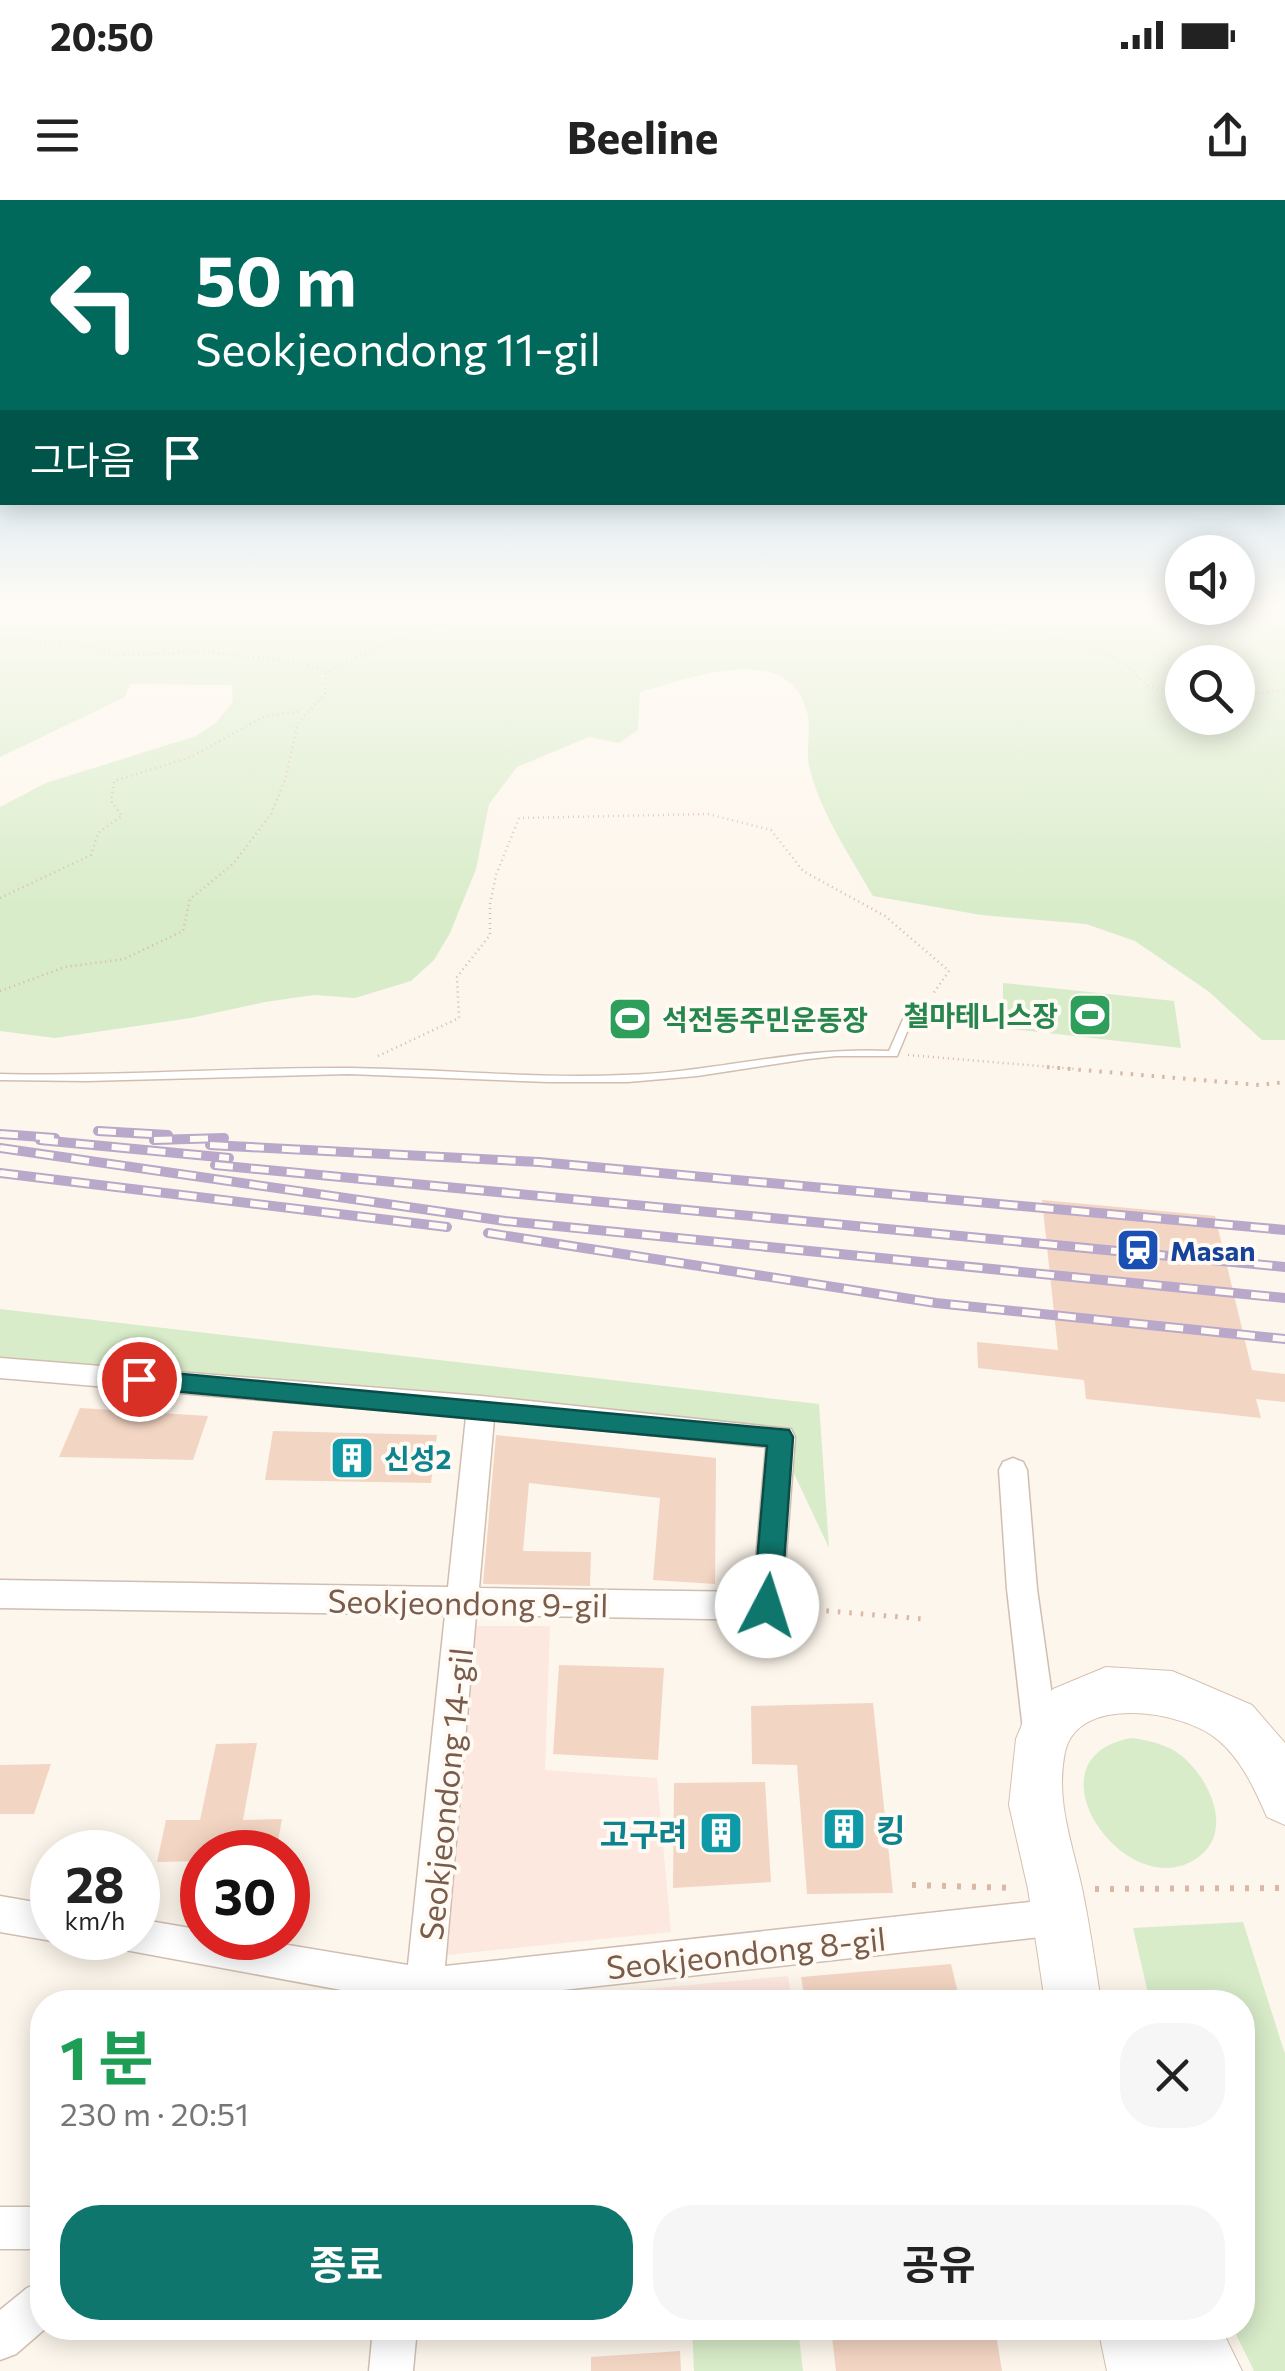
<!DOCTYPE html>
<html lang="ko">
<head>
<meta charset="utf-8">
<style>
	body { margin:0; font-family:Commissioner,"Noto Sans KR",sans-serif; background:#f6f6f6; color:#222; height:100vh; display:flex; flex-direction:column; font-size:38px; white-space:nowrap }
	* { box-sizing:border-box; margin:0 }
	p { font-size:32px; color:#767676 }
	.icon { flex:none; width:55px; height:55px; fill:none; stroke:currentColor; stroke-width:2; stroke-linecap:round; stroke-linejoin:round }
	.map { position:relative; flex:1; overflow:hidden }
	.sheet { position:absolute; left:30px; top:1790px; width:1225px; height:350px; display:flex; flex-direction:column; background:#fff; border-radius:40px; box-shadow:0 5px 25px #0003 }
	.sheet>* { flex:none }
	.hud { position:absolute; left:0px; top:0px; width:1285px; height:305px; box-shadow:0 5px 25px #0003; background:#00695c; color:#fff; overflow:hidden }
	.buttons { position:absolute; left:1165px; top:335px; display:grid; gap:20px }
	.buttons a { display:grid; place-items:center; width:90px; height:90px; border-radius:50%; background:#fff; box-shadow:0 5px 25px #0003; font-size:50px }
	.speed { position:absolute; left:30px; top:1630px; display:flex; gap:20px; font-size:50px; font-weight:700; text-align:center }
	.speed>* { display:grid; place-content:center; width:130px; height:130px; border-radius:50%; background:#fff; box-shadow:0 5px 25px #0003; line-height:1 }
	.speed small { font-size:25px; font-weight:400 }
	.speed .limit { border:15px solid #d22; background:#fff; color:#111 }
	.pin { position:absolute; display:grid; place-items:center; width:85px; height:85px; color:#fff; margin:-42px; border:5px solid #fff; border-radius:50%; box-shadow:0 2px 10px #0007 }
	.me { position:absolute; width:110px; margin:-55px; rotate:5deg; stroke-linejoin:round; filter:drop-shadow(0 0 8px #0008) }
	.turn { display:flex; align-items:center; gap:35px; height:210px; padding:0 30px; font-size:45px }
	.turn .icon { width:130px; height:130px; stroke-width:2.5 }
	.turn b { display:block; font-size:70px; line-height:85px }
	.then { display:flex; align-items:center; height:95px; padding:0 30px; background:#0003; gap:20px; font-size:38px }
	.round { display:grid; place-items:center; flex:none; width:105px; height:105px; border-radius:40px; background:#f6f6f6 }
	.headline { display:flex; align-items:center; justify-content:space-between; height:170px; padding:0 30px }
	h1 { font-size:60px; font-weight:700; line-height:75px; color:#1e9e55 }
	.primary-button { display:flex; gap:20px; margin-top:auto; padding:20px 30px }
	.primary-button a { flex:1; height:115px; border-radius:40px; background:#0f766e; color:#fff; font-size:40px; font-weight:700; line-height:115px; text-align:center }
	.primary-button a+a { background:#f6f6f6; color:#222 }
	.status { display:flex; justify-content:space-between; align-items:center; height:70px; padding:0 50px; background:#fff; direction:ltr }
	.status svg { height:28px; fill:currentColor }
	header { display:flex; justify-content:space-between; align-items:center; height:130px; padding:0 30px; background:#fff; font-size:45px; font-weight:700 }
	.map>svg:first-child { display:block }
	.commercial { fill:#fde8e0 }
	.green { fill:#d8ecc9; fill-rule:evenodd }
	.building { fill:#f3d5c3 }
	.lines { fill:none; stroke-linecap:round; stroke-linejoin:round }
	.lane-casing { stroke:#d1beb0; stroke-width:3 }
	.street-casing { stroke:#d1beb0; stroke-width:3 }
	.secondary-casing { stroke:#d6c0b0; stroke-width:2 }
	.path-far3 { stroke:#d9b8a5; stroke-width:2.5; stroke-dasharray:1 4; stroke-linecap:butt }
	.path-far2 { stroke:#d9b8a5; stroke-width:4; stroke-dasharray:2.5 8; stroke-linecap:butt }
	.path-far1 { stroke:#d9b8a5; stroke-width:5; stroke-dasharray:2.5 9; stroke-linecap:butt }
	.path { stroke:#d9b8a5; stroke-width:6; stroke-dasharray:4 11; stroke-linecap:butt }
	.lane { fill:#fff; fill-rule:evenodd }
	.street { fill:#fff; fill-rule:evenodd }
	.secondary { fill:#fff; fill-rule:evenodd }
	.rail-casing { stroke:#b9a8c9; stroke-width:10 }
	.rail { stroke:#fffaf3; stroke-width:6; stroke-dasharray:18; stroke-linecap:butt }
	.route { fill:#0f766e; stroke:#0a4d48; stroke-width:2.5 }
	.labels { text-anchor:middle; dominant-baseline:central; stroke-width:8; stroke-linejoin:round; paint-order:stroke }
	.leisure-label { font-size:28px; font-weight:bold; fill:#27864d; stroke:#fffaf3; text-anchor:end }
	.transit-label { font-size:28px; font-weight:bold; fill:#164399; stroke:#fffaf3; text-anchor:start }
	.culture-label { font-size:28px; font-weight:bold; fill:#0d838f; stroke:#fffaf3; text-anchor:start }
	.near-street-label { font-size:32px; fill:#7a5c4d; stroke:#fffaf3 }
	.near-culture-label { font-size:32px; font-weight:bold; fill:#0d838f; stroke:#fffaf3; text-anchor:start }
</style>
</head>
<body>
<div class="status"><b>20:50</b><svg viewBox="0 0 49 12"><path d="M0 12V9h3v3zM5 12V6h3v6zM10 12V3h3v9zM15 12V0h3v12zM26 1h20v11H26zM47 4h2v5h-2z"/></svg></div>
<header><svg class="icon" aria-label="menu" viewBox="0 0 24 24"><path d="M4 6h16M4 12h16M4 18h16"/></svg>Beeline<svg class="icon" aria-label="share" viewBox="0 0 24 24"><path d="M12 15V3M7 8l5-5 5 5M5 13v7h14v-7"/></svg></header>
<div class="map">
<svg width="1285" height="2171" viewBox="0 0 1285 2171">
	<rect width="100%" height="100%" fill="#fdf6ec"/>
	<g class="commercial">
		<path d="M475,1426H550L545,1570L657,1578L671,1732L447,1755Z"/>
		<path d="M788,1776L792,1802H505Z"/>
	</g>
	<g class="green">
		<path d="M0,408H1285V840H1262L1208,791L1135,741L1086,724L981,715L873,696C850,656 822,615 810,570C805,553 811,534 808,516C792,438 691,478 640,492L638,530L619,543L589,537L517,567L489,604L476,669L450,733L434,760L411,781L355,798L314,795L265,802L191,818L55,838L0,831V607L46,583L196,536L216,523L233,501L232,485L130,484L125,497L0,557ZM1182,462H1238V518H1182Z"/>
		<path d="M1003,783L1174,801L1181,848L1003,828Z"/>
		<path d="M0,1109L819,1204L829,1348L774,1231L0,1158Z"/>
		<path d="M1131,1538C1147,1540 1161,1543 1175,1551C1207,1572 1239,1633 1194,1660C1124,1703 1023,1558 1131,1538Z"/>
		<path d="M1243,1722L1285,1854V2171H1254L1233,2128H1242V1802H1150L1133,1728Z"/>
		<path d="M692,2128H798L803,2171H694Z"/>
	</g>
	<g class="building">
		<path d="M1042,1000L1215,1016L1252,1170L1285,1174V1202L1256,1199L1261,1218L1086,1199L1084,1180L978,1168L977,1142L1058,1150Z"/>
		<path d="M80,1208L208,1216L193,1260L59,1257Z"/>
		<path d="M273,1231L437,1235L431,1283L265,1280Z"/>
		<path d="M496,1235L716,1258L715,1384L653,1380L660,1298L529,1283L523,1351L591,1352L590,1386L483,1384Z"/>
		<path d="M559,1465L664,1468L658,1560L553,1554Z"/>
		<path d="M873,1503L893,1693L807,1694L797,1565L752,1564L751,1506Z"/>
		<path d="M257,1543L243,1620L282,1619L276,1652H202V1661L157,1662L166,1620H200L216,1544Z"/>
		<path d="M51,1564L34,1614H0V1565Z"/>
		<path d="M765,1582L771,1682L673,1688L674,1583Z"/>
		<path d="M951,1764L960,1802H805L801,1777Z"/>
		<path d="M831,2128H995L1002,2171H836Z"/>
		<path d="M680,2151L681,2171H591V2157Z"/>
	</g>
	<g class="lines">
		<defs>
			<path id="lane" d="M925,803L930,806L912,820L897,856H836L808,859L697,876L628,882H548L349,874L87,881L0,880V874C117,877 233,867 350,868C442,869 533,879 624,875C713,873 800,846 889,851L904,817Z"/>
			<g id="street">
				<path d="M0,1158L481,1196L791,1229L795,1237L782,1406L778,1416L767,1420L476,1415L445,1766L1058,1699L1071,1704L1076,1717L1071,1730L1058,1735L455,1802H406L125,1750L120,1738H138V1719L202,1730V1738H247L408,1765L445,1415L0,1408V1380L448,1387L466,1217L0,1178ZM494,1219L766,1247L753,1392L479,1388Z"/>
				<path d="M1013,1258L1023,1262L1027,1270L1037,1389L1058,1539L1053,1550L1041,1555L1029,1550L1024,1539L1007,1389L999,1270L1003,1262Z"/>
				<path d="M0,1696L52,1705V1738H61L52,1741L0,1732Z"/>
				<rect x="0" y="2007" width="42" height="42"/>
				<path d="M42,2081V2128H46L16,2154L0,2160V2110L27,2088Z"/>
				<path d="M373,2128H417L413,2171H369Z"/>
			</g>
			<g id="secondary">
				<path d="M1106,1467L1172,1471L1189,1478L1252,1505L1285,1543V1625L1267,1617C1255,1590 1242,1560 1218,1540C1185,1511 1078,1493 1065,1552C1055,1600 1072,1642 1082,1688C1090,1726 1095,1764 1101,1802H1045L1028,1689L1009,1605L1016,1539L1023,1522L1053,1489Z"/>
				<path d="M1098,2128H1221L1242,2171H1107Z"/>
			</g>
		</defs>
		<use href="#lane" class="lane-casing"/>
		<use href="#street" class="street-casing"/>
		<use href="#secondary" class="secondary-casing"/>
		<g class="path-far3">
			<path d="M549,408L599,414L635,408"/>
			<path d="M925,408L1081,444L1125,463L1146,485L1182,497"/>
			<path d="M0,439L83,445L114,455L208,452L299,462L326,472"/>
			<path d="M1238,497L1285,489"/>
			<path d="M0,698L91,655L98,633L122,616L111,601L114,581L191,557L265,516L302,511"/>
			<path d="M0,791L65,767L124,759L183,731L190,699L233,664L271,614L285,580L298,523L325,494L326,472L373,449L487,408"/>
			<path d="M908,855L1076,869"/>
			<path d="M378,856L459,818L457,777L490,735V704L496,675L519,618L708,614L771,630L803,671L885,716L949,771L933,794"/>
		</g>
		<path class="path-far2" d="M1047,867L1259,885L1285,882"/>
		<path class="path-far1" d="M792,1408L924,1419"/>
		<g class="path">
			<path d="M912,1685L1015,1688"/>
			<path d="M1095,1689L1285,1688"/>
		</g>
		<use href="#lane" class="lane"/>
		<use href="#street" class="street"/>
		<use href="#secondary" class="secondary"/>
		<defs>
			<g id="rail">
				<path d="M98,931L168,935"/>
				<path d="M0,934L55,938"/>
				<path d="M40,940L229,958"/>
				<path d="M154,940L224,938"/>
				<path d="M210,945L539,962L1285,1030"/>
				<path d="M0,948L505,1021L1285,1098"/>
				<path d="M215,965L1285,1067"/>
				<path d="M0,973L447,1027"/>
				<path d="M488,1033L936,1103L1285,1139"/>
			</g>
		</defs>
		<use href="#rail" class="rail-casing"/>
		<use href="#rail" class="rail"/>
	</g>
	<linearGradient id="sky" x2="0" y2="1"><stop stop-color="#97c7e8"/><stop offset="0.57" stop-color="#fefbf6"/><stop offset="1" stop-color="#fefbf6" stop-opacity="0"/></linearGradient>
	<rect width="1285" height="712" fill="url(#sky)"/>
	<path class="route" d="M139,1170L789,1230L793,1237L781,1406L777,1414L767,1418L757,1414L753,1406L767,1246L139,1188L131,1186L127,1179L131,1172Z"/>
	<defs>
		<symbol id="stadium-square" viewBox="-11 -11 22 22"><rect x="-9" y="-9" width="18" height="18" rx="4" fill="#2e9e5b" stroke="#fffaf3"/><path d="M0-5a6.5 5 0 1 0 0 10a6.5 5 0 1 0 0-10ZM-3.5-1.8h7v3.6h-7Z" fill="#fff"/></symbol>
		<symbol id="station-square" viewBox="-11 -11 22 22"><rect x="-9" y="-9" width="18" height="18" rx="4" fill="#1a4fb4" stroke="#fffaf3"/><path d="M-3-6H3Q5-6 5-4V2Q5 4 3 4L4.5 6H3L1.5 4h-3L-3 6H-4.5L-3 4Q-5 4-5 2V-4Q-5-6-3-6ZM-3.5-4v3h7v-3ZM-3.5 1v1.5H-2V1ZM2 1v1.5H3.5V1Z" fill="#fff"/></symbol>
		<symbol id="building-square" viewBox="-11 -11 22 22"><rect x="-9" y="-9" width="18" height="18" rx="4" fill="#0f9aa8" stroke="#fffaf3"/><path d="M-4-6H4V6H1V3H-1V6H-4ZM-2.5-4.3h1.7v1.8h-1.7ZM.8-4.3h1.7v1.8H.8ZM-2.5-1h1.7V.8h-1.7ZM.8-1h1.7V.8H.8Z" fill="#fff"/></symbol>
	</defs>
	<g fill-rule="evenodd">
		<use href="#stadium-square" x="1065" y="790" width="50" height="50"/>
		<use href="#stadium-square" x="605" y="794" width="50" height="50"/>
		<use href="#station-square" x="1113" y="1025" width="50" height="50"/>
		<use href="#building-square" x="327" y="1233" width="50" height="50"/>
		<use href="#building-square" x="819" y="1604" width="50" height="50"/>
		<use href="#building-square" x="696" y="1608" width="50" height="50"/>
	</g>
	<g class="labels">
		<g class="leisure-label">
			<text x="1058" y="815">철마테니스장</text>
			<text x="662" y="819" text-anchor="start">석전동주민운동장</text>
		</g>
		<g class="transit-label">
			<text x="1170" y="1050">Masan</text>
		</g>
		<g class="culture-label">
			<text x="384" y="1258">신성2</text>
		</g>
		<g class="near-street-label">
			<text transform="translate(468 1402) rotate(1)">Seokjeondong 9-gil</text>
			<text transform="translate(445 1594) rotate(-84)">Seokjeondong 14-gil</text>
			<text transform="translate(746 1752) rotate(-6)">Seokjeondong 8-gil</text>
		</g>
		<g class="near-culture-label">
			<text x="876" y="1629">킹</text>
			<text x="688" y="1633" text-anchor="end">고구려</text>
		</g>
	</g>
</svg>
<div class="buttons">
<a><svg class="icon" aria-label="sound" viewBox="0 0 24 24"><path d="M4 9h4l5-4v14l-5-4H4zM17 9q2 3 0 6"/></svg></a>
<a><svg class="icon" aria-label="search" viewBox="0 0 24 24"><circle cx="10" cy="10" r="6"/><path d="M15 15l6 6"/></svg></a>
</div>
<div class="speed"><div>28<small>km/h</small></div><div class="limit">30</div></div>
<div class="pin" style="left:139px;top:1179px;background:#d93025"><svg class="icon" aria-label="arrive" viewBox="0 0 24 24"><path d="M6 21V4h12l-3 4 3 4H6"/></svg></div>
<svg class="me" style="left:767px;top:1406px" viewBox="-20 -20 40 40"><circle r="19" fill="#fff"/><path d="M0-13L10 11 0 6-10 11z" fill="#0f766e"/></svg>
<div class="hud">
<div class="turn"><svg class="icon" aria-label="left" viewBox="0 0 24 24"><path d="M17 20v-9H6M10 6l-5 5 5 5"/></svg><div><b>50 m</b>Seokjeondong 11-gil</div></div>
<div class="then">그다음<svg class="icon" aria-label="arrive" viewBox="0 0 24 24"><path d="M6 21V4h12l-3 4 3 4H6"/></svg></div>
</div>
<section class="sheet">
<div class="headline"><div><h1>1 분</h1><p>230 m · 20:51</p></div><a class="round"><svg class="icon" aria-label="close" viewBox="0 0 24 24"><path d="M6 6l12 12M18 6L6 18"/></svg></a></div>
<div class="primary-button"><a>종료</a><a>공유</a></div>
</section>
</div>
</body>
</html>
